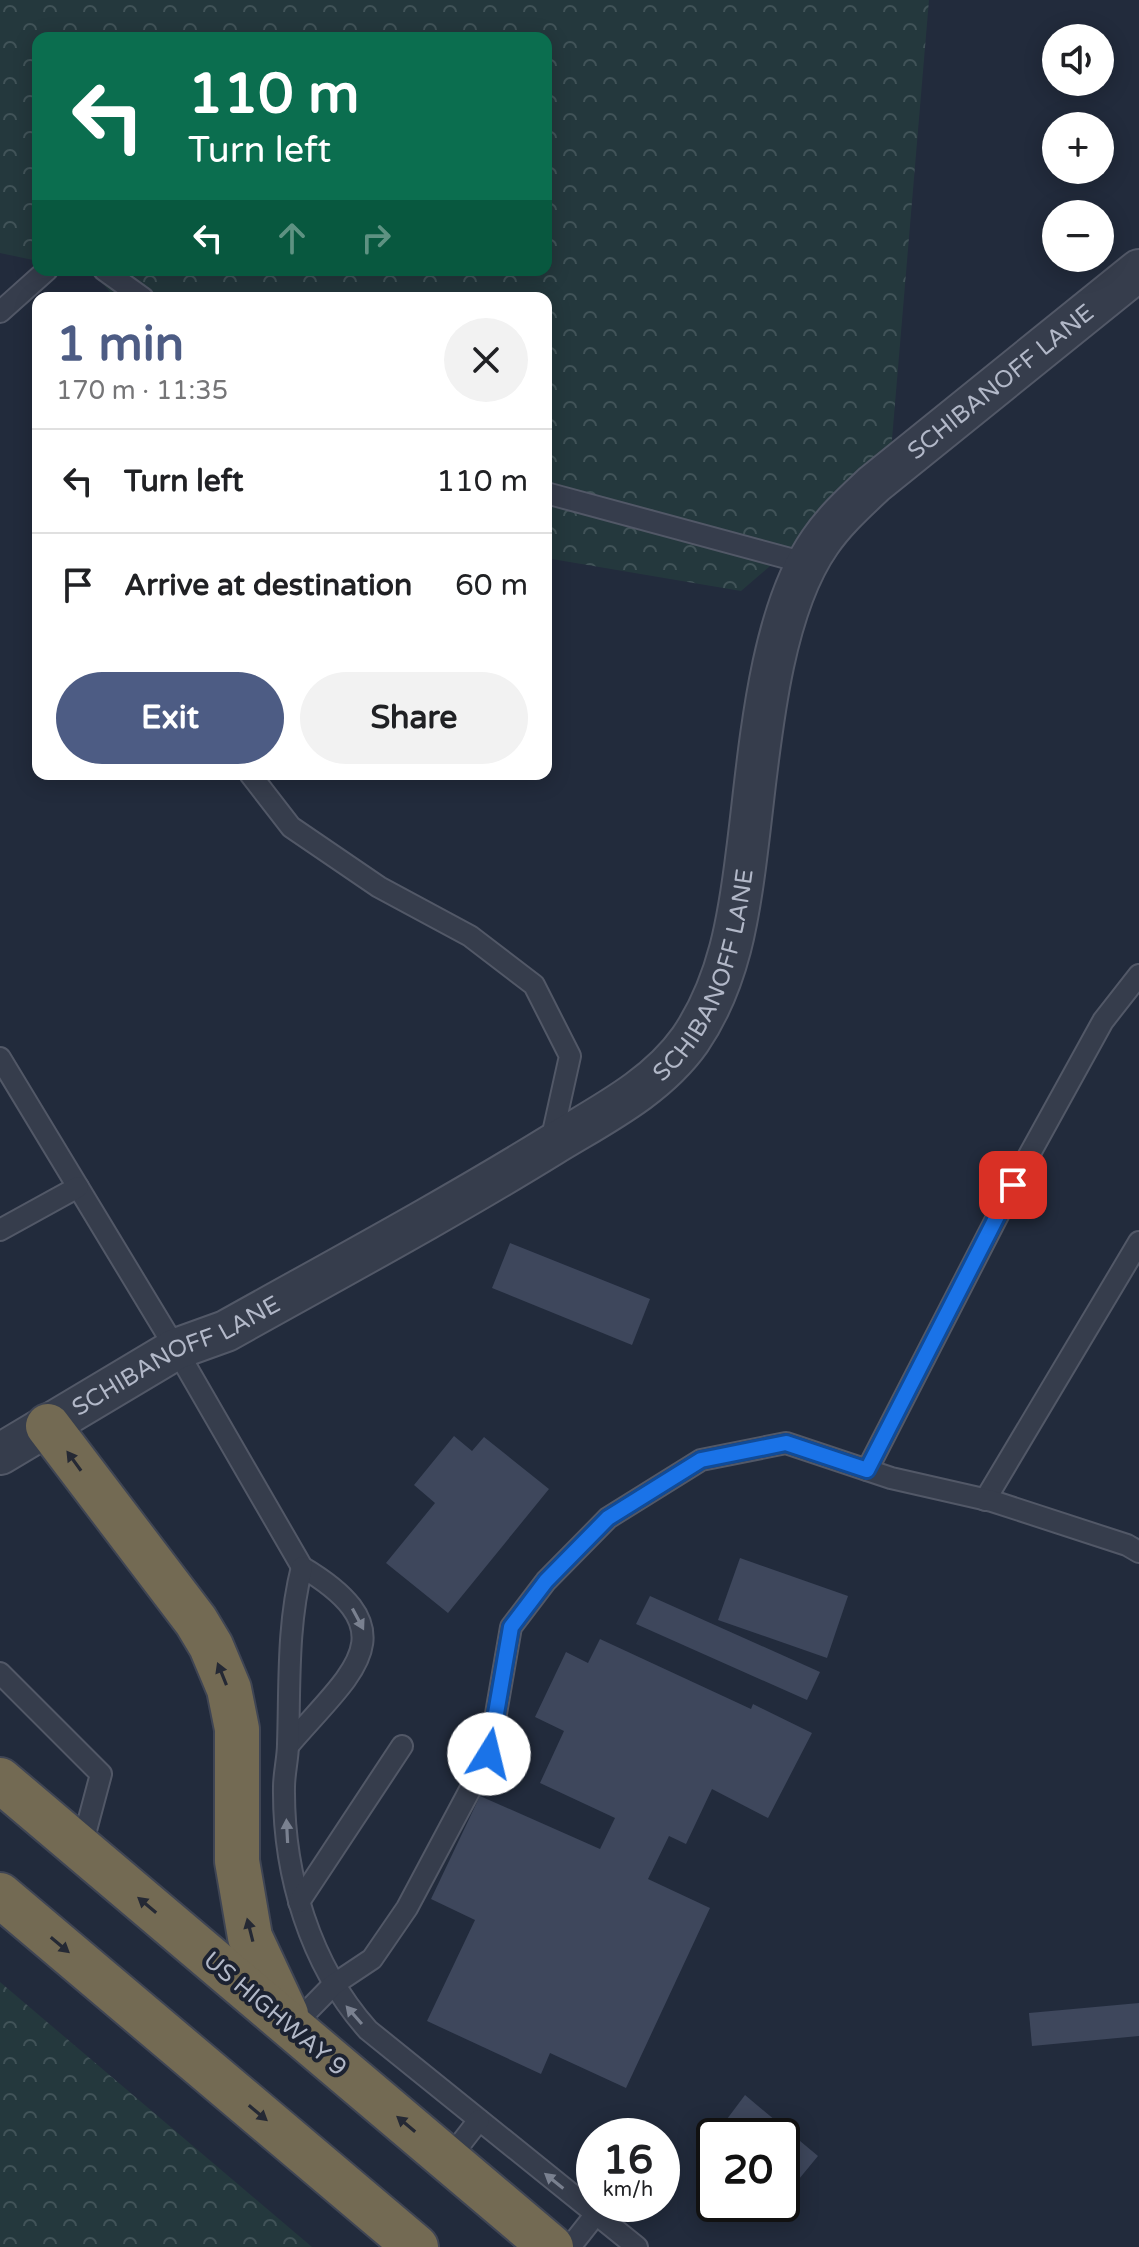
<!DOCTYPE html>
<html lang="en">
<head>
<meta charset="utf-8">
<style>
	body { margin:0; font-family:"Varela Round",sans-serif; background:#f2f2f2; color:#202124; height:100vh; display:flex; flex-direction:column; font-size:30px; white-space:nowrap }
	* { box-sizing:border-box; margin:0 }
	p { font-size:26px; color:#757577 }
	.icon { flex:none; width:44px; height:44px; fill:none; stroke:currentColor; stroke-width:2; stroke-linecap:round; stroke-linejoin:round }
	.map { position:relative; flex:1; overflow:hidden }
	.sheet { position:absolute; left:32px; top:292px; width:520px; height:488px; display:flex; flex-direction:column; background:#fff; border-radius:16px; box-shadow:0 4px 20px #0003 }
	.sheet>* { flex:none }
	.guide { position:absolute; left:32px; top:32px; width:520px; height:244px; border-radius:16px; box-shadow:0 4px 20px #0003; background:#0b6e4f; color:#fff; overflow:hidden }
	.controls { position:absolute; left:1042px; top:24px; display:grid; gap:16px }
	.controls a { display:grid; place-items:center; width:72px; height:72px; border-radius:50%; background:#fff; box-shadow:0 4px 20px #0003; font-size:40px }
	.speed { position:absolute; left:576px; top:2118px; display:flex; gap:16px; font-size:40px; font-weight:700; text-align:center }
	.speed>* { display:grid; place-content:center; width:104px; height:104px; border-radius:50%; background:#fff; box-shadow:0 4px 20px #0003; line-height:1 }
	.speed small { font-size:20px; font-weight:400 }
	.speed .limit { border:4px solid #111; border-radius:12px; background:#fff; color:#111 }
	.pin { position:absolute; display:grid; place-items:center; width:68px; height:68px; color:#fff; margin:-34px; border-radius:16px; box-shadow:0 4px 12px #0006 }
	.me { position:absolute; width:88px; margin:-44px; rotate:9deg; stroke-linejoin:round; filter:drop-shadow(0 0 6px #0008) }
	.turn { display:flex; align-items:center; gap:28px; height:168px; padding:0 24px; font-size:36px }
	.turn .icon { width:104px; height:104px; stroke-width:2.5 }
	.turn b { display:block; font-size:56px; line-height:68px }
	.lanes { display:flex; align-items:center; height:76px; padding:0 24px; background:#0003; justify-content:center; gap:40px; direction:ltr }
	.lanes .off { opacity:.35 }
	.round { display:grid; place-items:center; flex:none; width:84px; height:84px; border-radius:42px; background:#f2f2f2 }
	.headline { display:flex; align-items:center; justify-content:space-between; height:136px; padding:0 24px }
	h1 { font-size:48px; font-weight:700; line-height:60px; color:#4d5c84 }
	.cta { display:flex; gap:16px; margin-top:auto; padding:16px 24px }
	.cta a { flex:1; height:92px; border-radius:48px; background:#4d5c84; color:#fff; font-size:32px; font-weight:700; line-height:92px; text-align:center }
	.cta a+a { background:#f2f2f2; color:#202124 }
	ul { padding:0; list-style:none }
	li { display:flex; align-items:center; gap:24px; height:104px; padding:0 24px; border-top:2px solid #e0e0e0 }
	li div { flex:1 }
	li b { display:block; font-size:30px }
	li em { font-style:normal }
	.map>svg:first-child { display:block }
	.forest { fill:url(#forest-crowns) }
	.building { fill:#3e475c }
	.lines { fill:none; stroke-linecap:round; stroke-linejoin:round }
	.lane-casing { stroke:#525867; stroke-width:24 }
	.street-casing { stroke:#525867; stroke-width:44 }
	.highway-casing { stroke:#3f4554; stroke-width:48 }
	.lane { stroke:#363d4c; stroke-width:20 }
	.street { stroke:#363d4c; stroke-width:40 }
	.highway { stroke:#736a53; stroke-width:44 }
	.oneway { fill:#252934 }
	.oneway2 { fill:#7a8190 }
	.route-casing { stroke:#114b97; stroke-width:20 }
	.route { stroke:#1a73e8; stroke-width:14 }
	.labels { text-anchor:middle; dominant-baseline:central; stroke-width:8; stroke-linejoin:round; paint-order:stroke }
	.street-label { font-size:24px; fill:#b2b8c8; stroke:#1c2231 }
</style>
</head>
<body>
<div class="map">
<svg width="1139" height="2247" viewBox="0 0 1139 2247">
	<defs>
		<pattern id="forest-crowns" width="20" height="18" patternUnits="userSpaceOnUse" patternTransform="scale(2)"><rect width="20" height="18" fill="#24383d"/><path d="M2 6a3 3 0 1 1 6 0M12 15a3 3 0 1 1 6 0" fill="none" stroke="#415358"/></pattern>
	</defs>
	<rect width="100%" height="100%" fill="#222b3c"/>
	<g class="forest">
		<path d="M0,0H929L890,463L741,591L546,558V298H115L92,271L86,270H546V38H38V261L0,253Z"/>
		<path d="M0,1982L312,2247H0Z"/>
	</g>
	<g class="building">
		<path d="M510,1243L650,1299L632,1345L492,1288Z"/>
		<path d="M454,1436L472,1451L484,1437L549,1489L448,1613L386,1563L435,1503L414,1485Z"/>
		<path d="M740,1558L848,1596L827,1658L718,1620Z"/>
		<path d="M650,1596L820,1672L807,1700L636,1624Z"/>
		<path d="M600,1639L751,1709L753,1704L812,1733L768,1818L712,1789L686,1844L669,1836L648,1879L710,1908L626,2088L550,2053L541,2074L427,2021L475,1920L431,1899L480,1796L600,1849L615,1818L540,1783L564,1731L535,1717L566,1652L588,1663Z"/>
		<path d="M1139,2003V2036L1032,2046L1029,2013Z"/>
		<path d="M745,2095L818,2156L799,2179L782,2165V2136H747L727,2119Z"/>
	</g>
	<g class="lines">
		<defs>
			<g id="lane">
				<path d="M104,270L143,298"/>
				<path d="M0,312L47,270"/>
				<path d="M546,493L809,564"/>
				<path d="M250,774L291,827L379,887L470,936L534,985L570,1056L550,1146"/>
				<path d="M0,1058L176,1349L302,1567C413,1633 349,1674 288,1746"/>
				<path d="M0,1230L78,1187"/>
				<path d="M867,1470L1028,1157L1103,1021L1139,975"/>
				<path d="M985,1500L1139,1242"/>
				<path d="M302,1567C287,1626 290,1685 288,1744C288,1758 284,1773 284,1787C283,1874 310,1965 368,2030L637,2247"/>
				<path d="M0,1673L101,1774L81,1849"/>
				<path d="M299,1902L402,1746"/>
				<path d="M291,2028L333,1985L372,1959L407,1908L489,1754L511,1627L546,1581L608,1518L701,1460L786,1443L891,1478L992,1501L1127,1545L1139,1552"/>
				<path d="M448,2160L479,2120"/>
				<path d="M570,2247L596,2214"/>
			</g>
			<g id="street">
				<path id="s1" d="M0,1454L176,1349L226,1331C335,1270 445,1211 552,1145C601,1115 656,1088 690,1040C729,983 739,917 747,851C759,759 767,618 820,542C835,520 855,502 874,484L1139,270"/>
			</g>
			<g id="highway">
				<path d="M48,1426L196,1621L211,1646L229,1689L237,1729V1861L250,1937L286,2014"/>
				<path d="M0,1780L551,2247"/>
				<path d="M0,1895L416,2247"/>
			</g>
		</defs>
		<use href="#lane" class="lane-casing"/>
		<use href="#street" class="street-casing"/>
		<use href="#highway" class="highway-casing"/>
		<use href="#lane" class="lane"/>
		<use href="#street" class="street"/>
		<use href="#highway" class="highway"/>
	</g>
	<defs><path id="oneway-solid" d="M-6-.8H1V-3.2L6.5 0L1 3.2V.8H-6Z" transform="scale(2)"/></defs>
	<g class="oneway">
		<use href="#oneway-solid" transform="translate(74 1461) rotate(-126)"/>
		<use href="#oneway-solid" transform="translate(222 1674) rotate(-112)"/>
		<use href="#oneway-solid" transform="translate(147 1905) rotate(-140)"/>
		<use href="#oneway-solid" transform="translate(250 1930) rotate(-104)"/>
		<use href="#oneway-solid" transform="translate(60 1945) rotate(40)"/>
		<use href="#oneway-solid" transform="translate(258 2113) rotate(40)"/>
		<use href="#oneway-solid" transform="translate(406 2124) rotate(-140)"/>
	</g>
	<g class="oneway2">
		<use href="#oneway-solid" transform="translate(358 1619) rotate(62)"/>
		<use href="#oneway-solid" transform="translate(287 1831) rotate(-93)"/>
		<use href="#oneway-solid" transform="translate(354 2015) rotate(-131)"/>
		<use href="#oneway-solid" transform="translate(554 2181) rotate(-141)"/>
	</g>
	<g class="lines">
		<defs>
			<path id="route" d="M489,1754L511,1627L546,1581L608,1518L701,1460L786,1443L867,1470L1013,1185"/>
		</defs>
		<use href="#route" class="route-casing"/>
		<use href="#route" class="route"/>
	</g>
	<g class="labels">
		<g class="street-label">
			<text stroke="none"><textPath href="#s1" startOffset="1570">SCHIBANOFF LANE</textPath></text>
			<text stroke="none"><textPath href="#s1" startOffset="874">SCHIBANOFF LANE</textPath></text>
			<text stroke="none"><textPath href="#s1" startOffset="202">SCHIBANOFF LANE</textPath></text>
			<text transform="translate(275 2014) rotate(40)">US HIGHWAY 9</text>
		</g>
	</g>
</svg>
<div class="controls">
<a><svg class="icon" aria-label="sound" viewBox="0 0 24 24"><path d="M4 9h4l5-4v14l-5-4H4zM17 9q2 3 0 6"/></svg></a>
<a>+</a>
<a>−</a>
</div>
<div class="speed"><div>16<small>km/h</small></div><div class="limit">20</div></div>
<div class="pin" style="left:1013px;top:1185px;background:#d93025"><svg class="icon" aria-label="arrive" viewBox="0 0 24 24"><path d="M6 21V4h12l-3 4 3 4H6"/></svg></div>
<svg class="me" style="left:489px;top:1754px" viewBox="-20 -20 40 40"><circle r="19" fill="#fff"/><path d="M0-13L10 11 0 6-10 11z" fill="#1a73e8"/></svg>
<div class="guide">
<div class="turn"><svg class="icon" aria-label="left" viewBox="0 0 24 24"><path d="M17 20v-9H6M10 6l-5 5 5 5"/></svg><div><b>110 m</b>Turn left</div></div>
<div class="lanes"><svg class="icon" aria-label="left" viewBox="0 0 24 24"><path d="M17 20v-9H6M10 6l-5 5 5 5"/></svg><svg class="icon off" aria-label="ahead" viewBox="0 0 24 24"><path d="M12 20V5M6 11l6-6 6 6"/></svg><svg class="icon off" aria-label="right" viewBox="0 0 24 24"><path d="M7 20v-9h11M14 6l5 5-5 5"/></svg></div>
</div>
<section class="sheet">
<div class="headline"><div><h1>1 min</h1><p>170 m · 11:35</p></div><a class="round"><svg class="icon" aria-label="close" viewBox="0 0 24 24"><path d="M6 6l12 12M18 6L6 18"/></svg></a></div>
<ul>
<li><svg class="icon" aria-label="left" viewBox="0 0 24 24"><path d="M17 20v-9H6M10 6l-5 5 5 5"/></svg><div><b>Turn left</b></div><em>110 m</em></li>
<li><svg class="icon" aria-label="arrive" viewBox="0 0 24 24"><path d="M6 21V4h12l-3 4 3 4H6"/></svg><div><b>Arrive at destination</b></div><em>60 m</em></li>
</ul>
<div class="cta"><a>Exit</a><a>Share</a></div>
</section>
</div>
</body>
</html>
